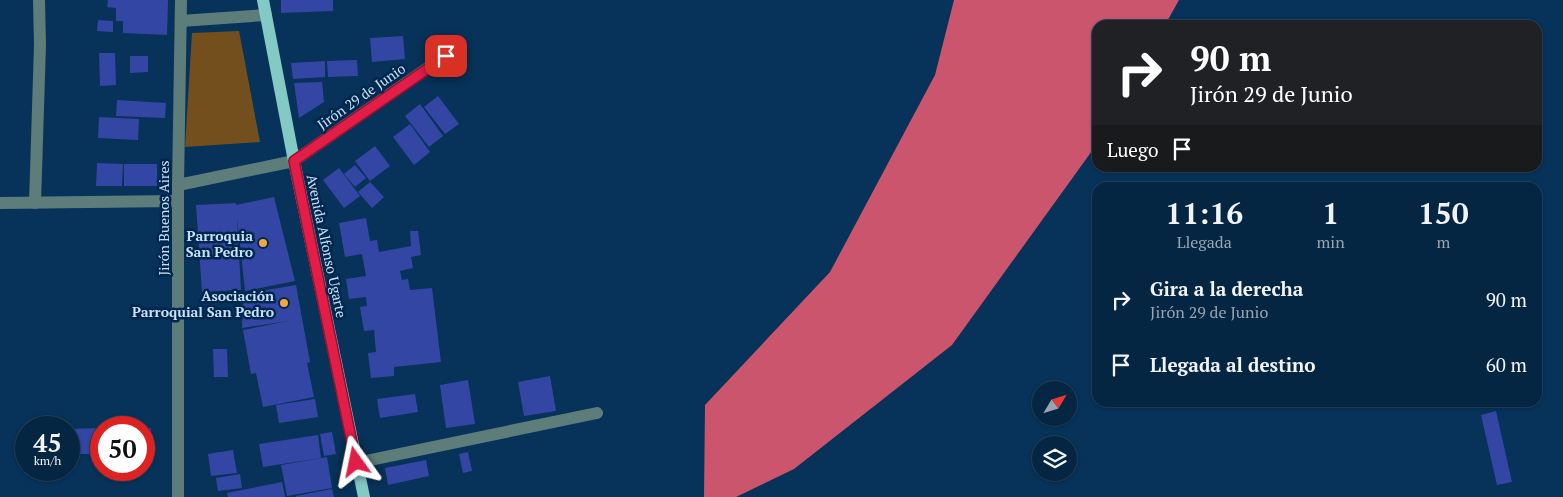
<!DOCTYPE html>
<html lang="es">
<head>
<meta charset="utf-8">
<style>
	body { margin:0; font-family:"PT Serif",serif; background:#13324e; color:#f1f3f6; height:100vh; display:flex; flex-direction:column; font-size:19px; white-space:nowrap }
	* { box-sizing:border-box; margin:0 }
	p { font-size:16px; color:#97a5b2 }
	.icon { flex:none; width:28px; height:28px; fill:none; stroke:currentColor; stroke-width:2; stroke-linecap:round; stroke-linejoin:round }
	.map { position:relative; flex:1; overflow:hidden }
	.drawer { position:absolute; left:1092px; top:182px; width:450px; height:225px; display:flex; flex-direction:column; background:#052643; border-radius:15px; box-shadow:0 1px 4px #0004,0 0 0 1px #26435c }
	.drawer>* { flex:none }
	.banner { position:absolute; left:1092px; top:20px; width:450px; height:152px; border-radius:15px; box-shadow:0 1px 4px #0004,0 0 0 1px #26435c; background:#202124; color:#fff; overflow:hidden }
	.needle { width:32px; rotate:52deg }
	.fabs { position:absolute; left:1032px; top:381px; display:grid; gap:10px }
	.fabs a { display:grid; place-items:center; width:45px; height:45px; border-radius:50%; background:#052643; box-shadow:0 1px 4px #0004,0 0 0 1px #26435c; font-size:25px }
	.speed { position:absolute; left:15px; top:416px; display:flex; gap:10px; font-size:25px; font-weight:700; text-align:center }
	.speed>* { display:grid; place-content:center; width:65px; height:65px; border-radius:50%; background:#052643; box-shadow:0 1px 4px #0004,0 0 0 1px #26435c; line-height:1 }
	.speed small { font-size:12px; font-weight:400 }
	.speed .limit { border:8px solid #d22; background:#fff; color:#111 }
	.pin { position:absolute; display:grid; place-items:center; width:42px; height:42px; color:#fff; margin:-21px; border-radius:10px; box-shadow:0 2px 8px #0006 }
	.me { position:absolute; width:55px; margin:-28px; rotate:348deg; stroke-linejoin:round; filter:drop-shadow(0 0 4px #0008) }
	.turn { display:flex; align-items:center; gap:18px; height:105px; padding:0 15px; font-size:22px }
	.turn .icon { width:65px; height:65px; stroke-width:2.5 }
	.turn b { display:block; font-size:35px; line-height:42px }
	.then { display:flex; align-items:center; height:48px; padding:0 15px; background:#0003; gap:10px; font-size:19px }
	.eta { display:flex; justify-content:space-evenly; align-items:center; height:85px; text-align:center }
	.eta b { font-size:30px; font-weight:700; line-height:35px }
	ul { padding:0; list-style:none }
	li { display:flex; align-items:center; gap:15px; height:65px; padding:0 15px }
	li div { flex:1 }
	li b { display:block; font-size:19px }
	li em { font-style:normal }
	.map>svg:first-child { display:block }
	.green { fill:#744f1e }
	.water { fill:#cb556d }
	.building { fill:#3446a3 }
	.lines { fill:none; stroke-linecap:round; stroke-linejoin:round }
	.minor { stroke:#5d7d7b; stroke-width:12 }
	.major { stroke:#83c9c4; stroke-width:12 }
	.route-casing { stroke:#92132f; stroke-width:12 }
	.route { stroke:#e11d48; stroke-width:9 }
	.poi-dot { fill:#f1a640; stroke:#00284e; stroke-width:2 }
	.labels { text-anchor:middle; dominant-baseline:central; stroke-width:5; stroke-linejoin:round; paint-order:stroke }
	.street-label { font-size:14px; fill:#c9e0f8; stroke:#00284e }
	.poi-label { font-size:14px; font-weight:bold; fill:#c9e0f8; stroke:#00284e; text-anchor:end }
</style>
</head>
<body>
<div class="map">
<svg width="1563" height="497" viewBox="0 0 1563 497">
	<rect width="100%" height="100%" fill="#073259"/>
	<path class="green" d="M239,31L260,142L185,147L192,33Z"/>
	<path class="water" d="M954,0H1179L1165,25H1098L1097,144L952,345L794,469L736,497H704L705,405L830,272L935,75Z"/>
	<g class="building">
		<path d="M108,0H168L167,35L123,33V21H116V8L107,7Z"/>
		<path d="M281,0H333V11L281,13Z"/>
		<path d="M98,20L113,21V32L97,31Z"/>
		<path d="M403,36L405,59L372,62L370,38Z"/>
		<path d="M99,53H115L116,85L100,86Z"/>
		<path d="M130,56H148V72L130,73Z"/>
		<path d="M357,60L358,76L328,77L327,61Z"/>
		<path d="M325,61V77L293,79L291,63Z"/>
		<path d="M322,82L324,102L299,118L294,83Z"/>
		<path d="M438,96L459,124L445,134L424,107Z"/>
		<path d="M117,100L166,103L165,118L116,116Z"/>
		<path d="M420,104L443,136L429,147L405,116Z"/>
		<path d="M99,117L139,119L138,140L98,138Z"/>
		<path d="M410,124L430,152L414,165L393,137Z"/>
		<path d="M375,146L390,166L370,181L355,161Z"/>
		<path d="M97,163L123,164L122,186H96Z"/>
		<rect x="124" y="164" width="33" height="22"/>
		<path d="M355,165L366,178L355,187L344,174Z"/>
		<path d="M339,168L360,196L344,208L323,180Z"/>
		<path d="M370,182L384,197L372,208L358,192Z"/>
		<path d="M274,197L295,281L245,291L237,217L241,290L202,292L196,205L236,203V205Z"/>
		<path d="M366,218L370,241L377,240L379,252L411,246L410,231H418L421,255L411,257L413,268L400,271L402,280L408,279L410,290L432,288L441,362L394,367V376L371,378L368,353L376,352L374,330L364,331L360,307L367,306L366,297L349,299L346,279L366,276L362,254L345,257L339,223Z"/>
		<path d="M296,285L310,362L307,363L314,397L263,407L256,373L251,374L243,330L288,321L242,328L243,294Z"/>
		<path d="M213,349H227L228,377H214Z"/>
		<path d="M550,376L556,411L524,416L518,382Z"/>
		<path d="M468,380L475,424L446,428L440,385Z"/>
		<path d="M415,394L418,412L380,418L377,399Z"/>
		<path d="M315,399L318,417L279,423L276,405Z"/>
		<path d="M1496,411L1512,482L1497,485L1481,415Z"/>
		<path d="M101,428V454H69V429Z"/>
		<path d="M144,428H151L152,453H144Z"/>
		<path d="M332,432L336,454L324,456L320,434Z"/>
		<path d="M318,435L321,458L263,467L259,444Z"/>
		<path d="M233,450L237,473L211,476L208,454Z"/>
		<path d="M468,452L472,471L463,473L459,454Z"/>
		<path d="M327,457L332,488L287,496L281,465Z"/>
		<path d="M426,460L429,476L388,485L385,468Z"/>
		<path d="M240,474L242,488L218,491L216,478Z"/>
		<path d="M282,482L285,497H228L227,493Z"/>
		<path d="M332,489L334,497H296V496Z"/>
	</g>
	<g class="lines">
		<g class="minor">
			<path d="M181,21L266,15"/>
			<path d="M178,185L294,161L445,56"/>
			<path d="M0,203L178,201"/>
			<path d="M35,203L40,45L39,0"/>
			<path d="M356,463L597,413"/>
			<path d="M178,497V185L181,0"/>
		</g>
		<path class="major" d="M263,0L294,161L364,497"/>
	</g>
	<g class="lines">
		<defs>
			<path id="route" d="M356,462L294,161L446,56"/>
		</defs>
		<use href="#route" class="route-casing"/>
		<use href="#route" class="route"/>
	</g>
	<g class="poi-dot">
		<circle cx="263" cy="243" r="5"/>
		<circle cx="284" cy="303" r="5"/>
	</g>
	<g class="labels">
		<g class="street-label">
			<text transform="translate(361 96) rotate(-35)">Jirón 29 de Junio</text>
			<text transform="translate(163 218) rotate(-90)">Jirón Buenos Aires</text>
			<text transform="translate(327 246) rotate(78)">Avenida Alfonso Ugarte</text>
		</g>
		<g class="poi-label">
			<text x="253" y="235">Parroquia<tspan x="253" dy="16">San Pedro</tspan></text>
			<text x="274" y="295">Asociación<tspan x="274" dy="16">Parroquial San Pedro</tspan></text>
		</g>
	</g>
</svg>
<div class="fabs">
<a><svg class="needle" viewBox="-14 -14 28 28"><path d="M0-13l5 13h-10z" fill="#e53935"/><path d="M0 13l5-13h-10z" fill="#97a5b2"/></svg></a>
<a><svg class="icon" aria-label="layers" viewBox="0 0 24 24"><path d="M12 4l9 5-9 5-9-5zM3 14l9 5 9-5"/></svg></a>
</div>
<div class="speed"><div>45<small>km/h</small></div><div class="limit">50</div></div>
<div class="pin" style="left:446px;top:56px;background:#d93025"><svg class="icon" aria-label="arrive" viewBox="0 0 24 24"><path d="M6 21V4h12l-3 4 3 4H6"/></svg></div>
<svg class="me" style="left:356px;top:462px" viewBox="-20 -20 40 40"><path d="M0-17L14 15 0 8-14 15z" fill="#e11d48" stroke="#fff" stroke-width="4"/></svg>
<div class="banner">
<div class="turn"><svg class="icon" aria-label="right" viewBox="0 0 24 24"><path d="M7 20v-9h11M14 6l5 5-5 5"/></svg><div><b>90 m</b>Jirón 29 de Junio</div></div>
<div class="then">Luego<svg class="icon" aria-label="arrive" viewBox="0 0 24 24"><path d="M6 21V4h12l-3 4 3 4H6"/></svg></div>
</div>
<section class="drawer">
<div class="eta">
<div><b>11:16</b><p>Llegada</p></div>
<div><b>1</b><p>min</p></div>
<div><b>150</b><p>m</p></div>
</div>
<ul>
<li><svg class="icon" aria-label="right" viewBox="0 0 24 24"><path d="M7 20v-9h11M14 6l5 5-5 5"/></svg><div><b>Gira a la derecha</b><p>Jirón 29 de Junio</p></div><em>90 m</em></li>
<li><svg class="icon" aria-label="arrive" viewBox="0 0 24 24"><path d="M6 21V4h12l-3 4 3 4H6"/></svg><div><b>Llegada al destino</b></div><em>60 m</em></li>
</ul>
</section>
</div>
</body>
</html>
